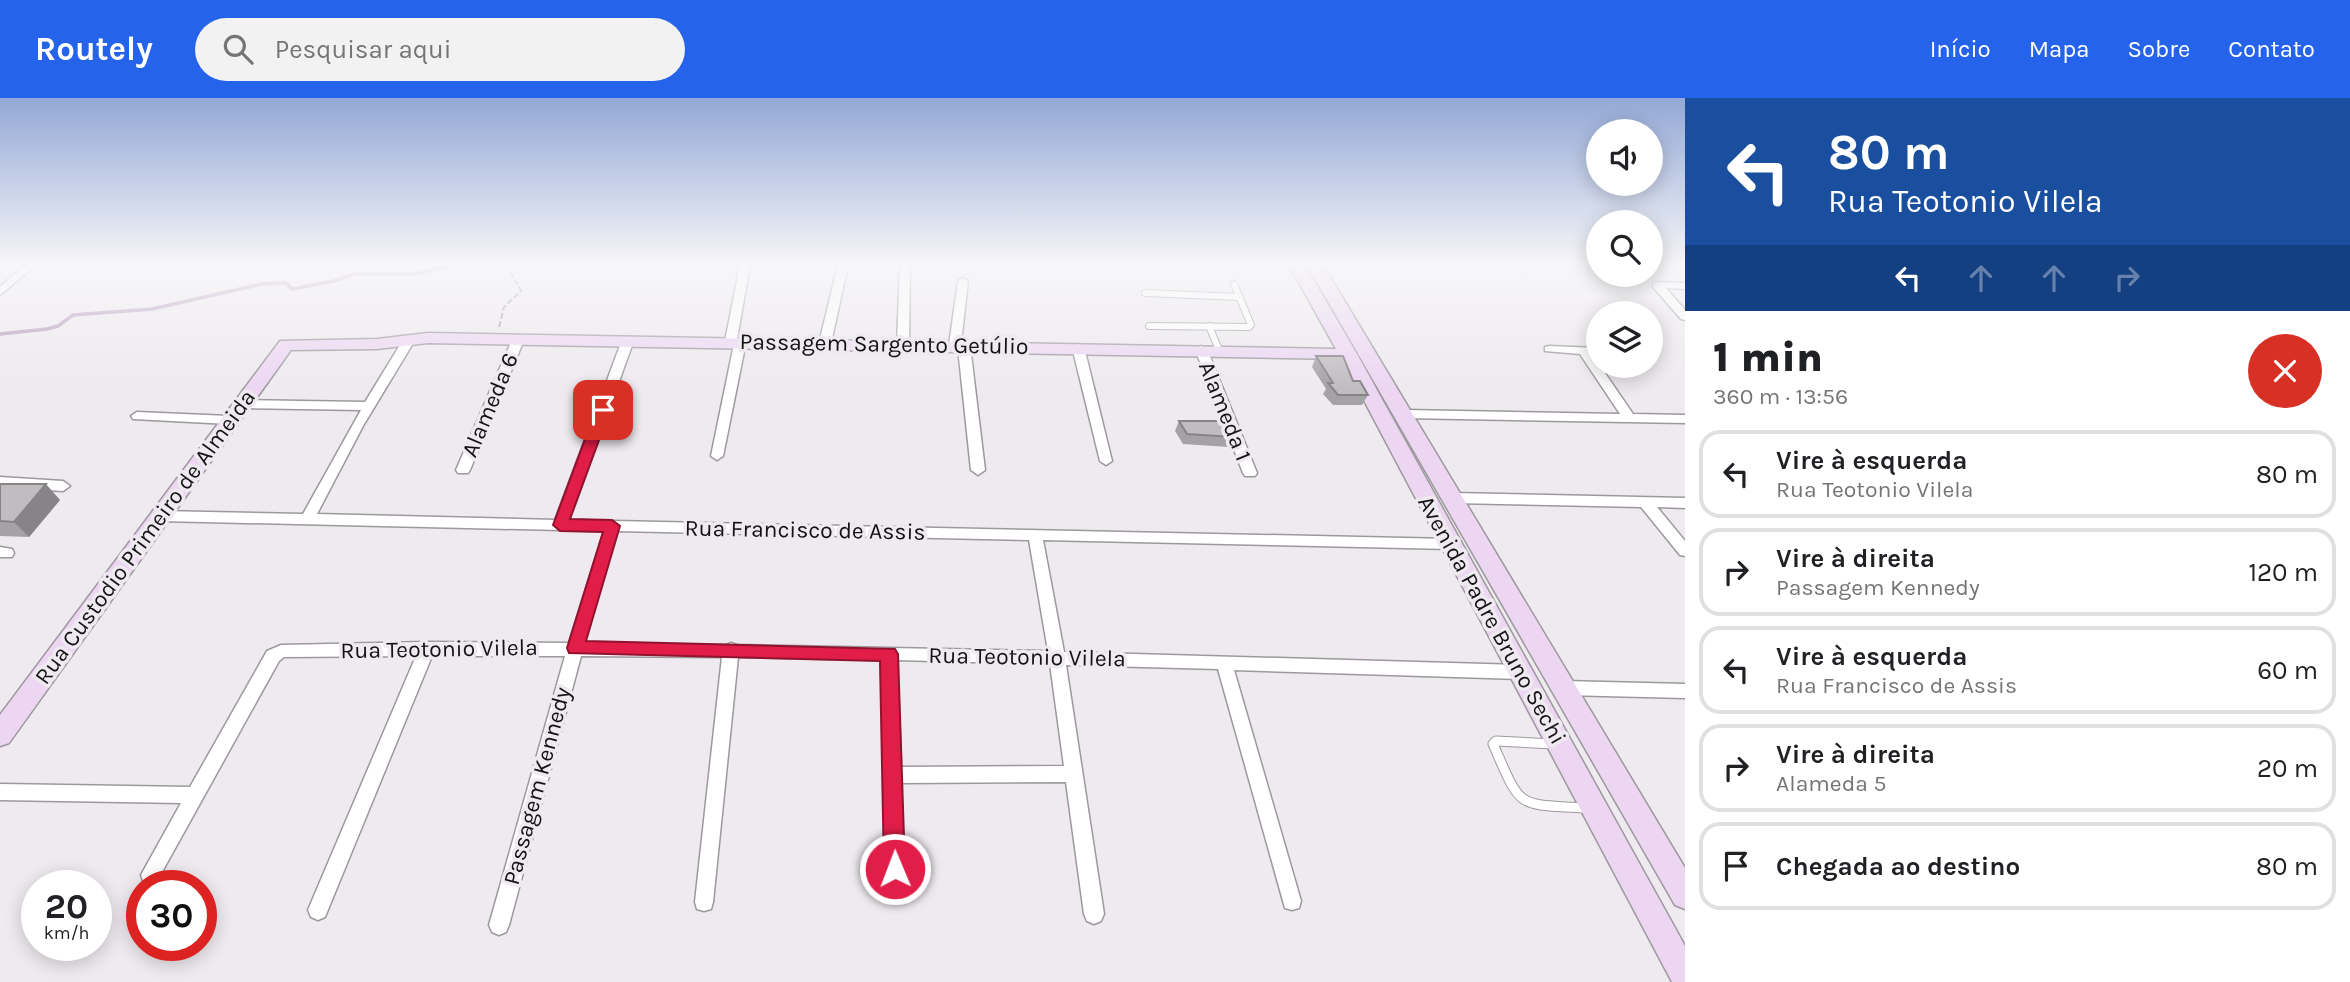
<!DOCTYPE html>
<html lang="pt">
<head>
<meta charset="utf-8">
<style>
	body { margin:0; font-family:Karla,sans-serif; background:#f2f2f2; color:#202124; height:100vh; display:flex; flex-direction:column; font-size:26px; white-space:nowrap }
	* { box-sizing:border-box; margin:0 }
	p { font-size:23px; color:#757577 }
	.icon { flex:none; width:38px; height:38px; fill:none; stroke:currentColor; stroke-width:2; stroke-linecap:round; stroke-linejoin:round }
	.map { position:relative; flex:1; overflow:hidden }
	.sheet { display:flex; flex-direction:column; background:#fff; width:665px }
	.sheet>* { flex:none }
	.hud { background:#1a4fa0; color:#fff; overflow:hidden }
	.tools { position:absolute; left:1586px; top:21px; display:grid; gap:14px }
	.tools a { display:grid; place-items:center; width:77px; height:77px; border-radius:50%; background:#fff; box-shadow:0 4px 18px #0003; font-size:35px }
	.speed { position:absolute; left:21px; top:772px; display:flex; gap:14px; font-size:35px; font-weight:700; text-align:center }
	.speed>* { display:grid; place-content:center; width:91px; height:91px; border-radius:50%; background:#fff; box-shadow:0 4px 18px #0003; line-height:1 }
	.speed small { font-size:18px; font-weight:400 }
	.speed .limit { border:10px solid #d22; background:#fff; color:#111 }
	.pin { position:absolute; display:grid; place-items:center; width:60px; height:60px; color:#fff; margin:-30px; border-radius:14px; box-shadow:0 4px 10px #0006 }
	.me { position:absolute; width:77px; margin:-38px; rotate:359deg; stroke-linejoin:round; filter:drop-shadow(0 0 5px #0008) }
	.turn { display:flex; align-items:center; gap:24px; height:147px; padding:0 28px; font-size:32px }
	.turn .icon { width:91px; height:91px; stroke-width:2.5 }
	.turn b { display:block; font-size:49px; line-height:60px }
	.lanes { display:flex; align-items:center; height:66px; padding:0 28px; background:#0003; justify-content:center; gap:35px; direction:ltr }
	.lanes .off { opacity:.35 }
	.round { display:grid; place-items:center; flex:none; width:74px; height:74px; border-radius:37px; background:#f2f2f2 }
	.summary { display:flex; align-items:center; justify-content:space-between; height:119px; padding:0 28px }
	h1 { font-size:42px; font-weight:800; line-height:52px }
	ul { padding:0; list-style:none }
	li { display:flex; align-items:center; gap:21px; height:88px; margin:0 14px 10px; padding:0 14px; border:4px solid #e0e0e0; border-radius:21px }
	li div { flex:1 }
	li b { display:block; font-size:26px }
	li em { font-style:normal }
	header { display:flex; align-items:center; gap:42px; box-sizing:border-box; height:98px; padding:0 35px; background:#2563eb; color:#fff }
	header strong { font-size:33px }
	nav { display:flex; gap:38px; margin-inline-start:auto; font-size:24px }
	.search { width:490px; height:63px; background:#f2f2f2; display:flex; align-items:center; gap:18px; box-sizing:border-box; padding:0 24px; border-radius:38px; color:#757577; font-size:26px }
	main { display:flex; flex:1; min-height:0 }
	.map>svg:first-child { display:block }
	.lines { fill:none; stroke-linecap:round; stroke-linejoin:round }
	.stream { stroke:#b397ba; stroke-width:3.5 }
	.lane-far1-casing { stroke:#9c999d; stroke-width:8 }
	.lane-casing { stroke:#9c999d; stroke-width:11 }
	.street-casing { stroke:#9c999d; stroke-width:3 }
	.secondary-casing { stroke:#9c999d; stroke-width:3 }
	.path { stroke:#a19ea2; stroke-width:2; stroke-dasharray:6 2.5; stroke-linecap:butt }
	.lane-far1 { stroke:#fff; stroke-width:6 }
	.lane { stroke:#fff; stroke-width:9 }
	.street { fill:#fff; fill-rule:evenodd }
	.secondary { fill:#ecd6f2; fill-rule:evenodd }
	.wall { fill:#a5a2a5 }
	.shaded-wall { fill:#868486 }
	.building { fill:#c0bcc0; stroke:#868486; stroke-width:2 }
	.route { fill:#e11d48; stroke:#92132f; stroke-width:2 }
	.labels { text-anchor:middle; dominant-baseline:central; stroke-width:7; stroke-linejoin:round; paint-order:stroke }
	.street-label { font-size:23px; fill:#131214; stroke:#eeeaef }
</style>
</head>
<body>
<header>
<strong>Routely</strong>
<div class="search"><svg class="icon" aria-label="search" viewBox="0 0 24 24"><circle cx="10" cy="10" r="6"/><path d="M15 15l6 6"/></svg>Pesquisar aqui</div>
<nav><a>Início</a><a>Mapa</a><a>Sobre</a><a>Contato</a></nav>
</header>
<main>
<div class="map">
<svg width="1685" height="884" viewBox="0 0 1685 884">
	<rect width="100%" height="100%" fill="#eeeaef"/>
	<g class="lines">
		<g class="stream">
			<path d="M1444,167H1500"/>
			<path d="M0,236L47,231L58,228L73,217L152,211L262,186L286,185L292,191L334,183L354,176H415L453,167"/>
		</g>
		<defs>
			<g id="lane-far1">
				<path d="M1145,195L1239,199"/>
				<path d="M1149,228L1249,229L1251,227L1234,186"/>
				<path d="M1209,228L1219,252"/>
			</g>
			<path id="lane" d="M1553,646L1496,643L1493,646C1522,712 1515,706 1587,710"/>
			<g id="street">
				<path d="M25,167H36L0,197V189Z"/>
				<path d="M740,167H750L737,241L744,242L746,244L723,358L717,362L711,358L734,246L727,245L725,243Z"/>
				<path d="M838,167H848L831,245L825,248L819,245Z"/>
				<path d="M900,167H910L909,246L903,249L897,246Z"/>
				<path d="M963,180L968,183L961,245L968,246L970,248L985,372L978,377L971,372L958,250L951,249L949,247L958,183Z"/>
				<path d="M1657,184L1685,185V191L1666,190L1685,212V222L1681,221L1653,189V185Z"/>
				<path d="M409,239L415,242L363,328L317,416L555,422L622,242L628,239L634,242L569,422L1450,441L1457,446L1450,451L1043,442L1064,554L1520,567L1526,569L1528,574L1526,579L1520,581L1234,572L1301,803L1299,810L1292,812L1285,810L1283,803L1218,571L1066,567L1104,816L1101,823L1094,826L1087,823L1084,816L1066,684L901,685L905,794L903,801L896,803L889,801L887,794L881,562L738,559L713,804L711,811L704,813L697,811L695,804L722,559L581,558L509,827L506,834L499,837L492,834L489,827L565,558H432L325,819L318,822L311,819L308,812L416,558L284,559L279,563L157,783L150,786L143,783L141,777L181,705L0,702V686L190,689L267,553L281,547L427,544L569,545L604,433L160,423L153,418L160,413L303,416L361,312L241,310L235,306L241,302L365,304L403,242ZM617,433L1029,442L1048,553L737,547L731,545L726,547L584,545ZM897,562L1050,566L1064,668L901,669Z"/>
				<path d="M518,239L524,242L470,372L468,375H458L456,372L512,242Z"/>
				<path d="M1078,246L1084,249L1112,363L1106,367L1100,363L1072,249Z"/>
				<path d="M1201,248L1207,251L1257,375L1255,378H1245L1243,375L1195,251Z"/>
				<path d="M1549,248L1598,250V256H1592L1633,316L1685,317V325L1405,320L1399,316L1405,312L1620,316L1580,256L1545,253V249Z"/>
				<path d="M137,314L229,318L235,322L229,326L133,321L131,318Z"/>
				<path d="M0,379L63,383L70,388L63,393L0,389Z"/>
				<path d="M1453,395L1685,400V410L1657,409L1685,443V458L1680,457L1641,409L1453,405L1446,400Z"/>
				<path d="M0,449L12,451L14,455L12,459H0Z"/>
				<path d="M1564,583L1685,586V600L1564,597L1558,595L1556,590L1558,585Z"/>
			</g>
			<g id="secondary">
				<path d="M1289,167H1305L1357,256L1685,848V884H1672L1342,261L428,245L377,251L291,252L9,645L0,648V617L280,243L377,241L428,235L1336,251Z"/>
				<path d="M1307,167H1323L1685,770V811L1675,807Z"/>
			</g>
		</defs>
		<use href="#lane-far1" class="lane-far1-casing"/>
		<use href="#lane" class="lane-casing"/>
		<use href="#street" class="street-casing"/>
		<use href="#secondary" class="secondary-casing"/>
		<path class="path" d="M499,229L504,209L521,193L507,167"/>
		<use href="#lane-far1" class="lane-far1"/>
		<use href="#lane" class="lane"/>
		<use href="#street" class="street"/>
		<use href="#secondary" class="secondary"/>
	</g>
	<g class="wall">
		<path d="M1316,258L1353,283L1368,297L1362,307H1333L1323,296L1326,291L1312,269Z"/>
		<path d="M1179,323L1233,339L1229,349L1183,346L1175,333Z"/>
		<path d="M0,386L60,402L29,439L0,438Z"/>
	</g>
	<path class="shaded-wall" d="M46,386L60,402L29,439L14,424Z"/>
	<g class="building">
		<path d="M1316,258H1343L1353,283H1360L1368,297H1338L1328,285H1333Z"/>
		<path d="M1179,323H1228L1233,339L1187,336Z"/>
		<path d="M0,386H46L14,424L0,423Z"/>
	</g>
	<linearGradient id="sky" x2="0" y2="1"><stop stop-color="#93a8d6"/><stop offset="0.57" stop-color="#f7f6f8"/><stop offset="1" stop-color="#f7f6f8" stop-opacity="0"/></linearGradient>
	<rect width="1685" height="291" fill="url(#sky)"/>
	<path class="route" d="M603,307L610,312L570,421L612,422L620,428L586,543L895,551L898,556L905,771L902,778L895,781L888,778L884,771L880,563L569,555L567,550L603,434L560,433L553,427L596,312Z"/>
	<g class="labels">
		<g class="street-label">
			<text transform="translate(884 246) rotate(1)">Passagem Sargento Getúlio</text>
			<text transform="translate(490 307) rotate(-67)">Alameda 6</text>
			<text transform="translate(1225 313) rotate(68)">Alameda 1</text>
			<text transform="translate(805 432) rotate(1)">Rua Francisco de Assis</text>
			<text transform="translate(145 439) rotate(-54)">Rua Custodio Primeiro de Almeida</text>
			<text transform="translate(1492 522) rotate(61)">Avenida Padre Bruno Sechi</text>
			<text transform="translate(439 551) rotate(-1)">Rua Teotonio Vilela</text>
			<text transform="translate(1027 559) rotate(1)">Rua Teotonio Vilela</text>
			<text transform="translate(537 688) rotate(-75)">Passagem Kennedy</text>
		</g>
	</g>
</svg>
<div class="tools">
<a><svg class="icon" aria-label="sound" viewBox="0 0 24 24"><path d="M4 9h4l5-4v14l-5-4H4zM17 9q2 3 0 6"/></svg></a>
<a><svg class="icon" aria-label="search" viewBox="0 0 24 24"><circle cx="10" cy="10" r="6"/><path d="M15 15l6 6"/></svg></a>
<a><svg class="icon" aria-label="layers" viewBox="0 0 24 24"><path d="M12 4l9 5-9 5-9-5zM3 14l9 5 9-5"/></svg></a>
</div>
<div class="speed"><div>20<small>km/h</small></div><div class="limit">30</div></div>
<div class="pin" style="left:603px;top:312px;background:#d93025"><svg class="icon" aria-label="arrive" viewBox="0 0 24 24"><path d="M6 21V4h12l-3 4 3 4H6"/></svg></div>
<svg class="me" style="left:895px;top:771px" viewBox="-20 -20 40 40"><circle r="17" fill="#e11d48" stroke="#fff" stroke-width="3"/><path d="M0-11L8 9 0 5-8 9z" fill="#fff"/></svg>
</div>
<section class="sheet">
<div class="hud">
<div class="turn"><svg class="icon" aria-label="left" viewBox="0 0 24 24"><path d="M17 20v-9H6M10 6l-5 5 5 5"/></svg><div><b>80 m</b>Rua Teotonio Vilela</div></div>
<div class="lanes"><svg class="icon" aria-label="left" viewBox="0 0 24 24"><path d="M17 20v-9H6M10 6l-5 5 5 5"/></svg><svg class="icon off" aria-label="ahead" viewBox="0 0 24 24"><path d="M12 20V5M6 11l6-6 6 6"/></svg><svg class="icon off" aria-label="ahead" viewBox="0 0 24 24"><path d="M12 20V5M6 11l6-6 6 6"/></svg><svg class="icon off" aria-label="right" viewBox="0 0 24 24"><path d="M7 20v-9h11M14 6l5 5-5 5"/></svg></div>
</div>
<div class="summary"><div><h1>1 min</h1><p>360 m · 13:56</p></div><a class="round" style="background:#d93025;color:#fff"><svg class="icon" aria-label="close" viewBox="0 0 24 24"><path d="M6 6l12 12M18 6L6 18"/></svg></a></div>
<ul>
<li><svg class="icon" aria-label="left" viewBox="0 0 24 24"><path d="M17 20v-9H6M10 6l-5 5 5 5"/></svg><div><b>Vire à esquerda</b><p>Rua Teotonio Vilela</p></div><em>80 m</em></li>
<li><svg class="icon" aria-label="right" viewBox="0 0 24 24"><path d="M7 20v-9h11M14 6l5 5-5 5"/></svg><div><b>Vire à direita</b><p>Passagem Kennedy</p></div><em>120 m</em></li>
<li><svg class="icon" aria-label="left" viewBox="0 0 24 24"><path d="M17 20v-9H6M10 6l-5 5 5 5"/></svg><div><b>Vire à esquerda</b><p>Rua Francisco de Assis</p></div><em>60 m</em></li>
<li><svg class="icon" aria-label="right" viewBox="0 0 24 24"><path d="M7 20v-9h11M14 6l5 5-5 5"/></svg><div><b>Vire à direita</b><p>Alameda 5</p></div><em>20 m</em></li>
<li><svg class="icon" aria-label="arrive" viewBox="0 0 24 24"><path d="M6 21V4h12l-3 4 3 4H6"/></svg><div><b>Chegada ao destino</b></div><em>80 m</em></li>
</ul>
</section>
</main>
</body>
</html>
